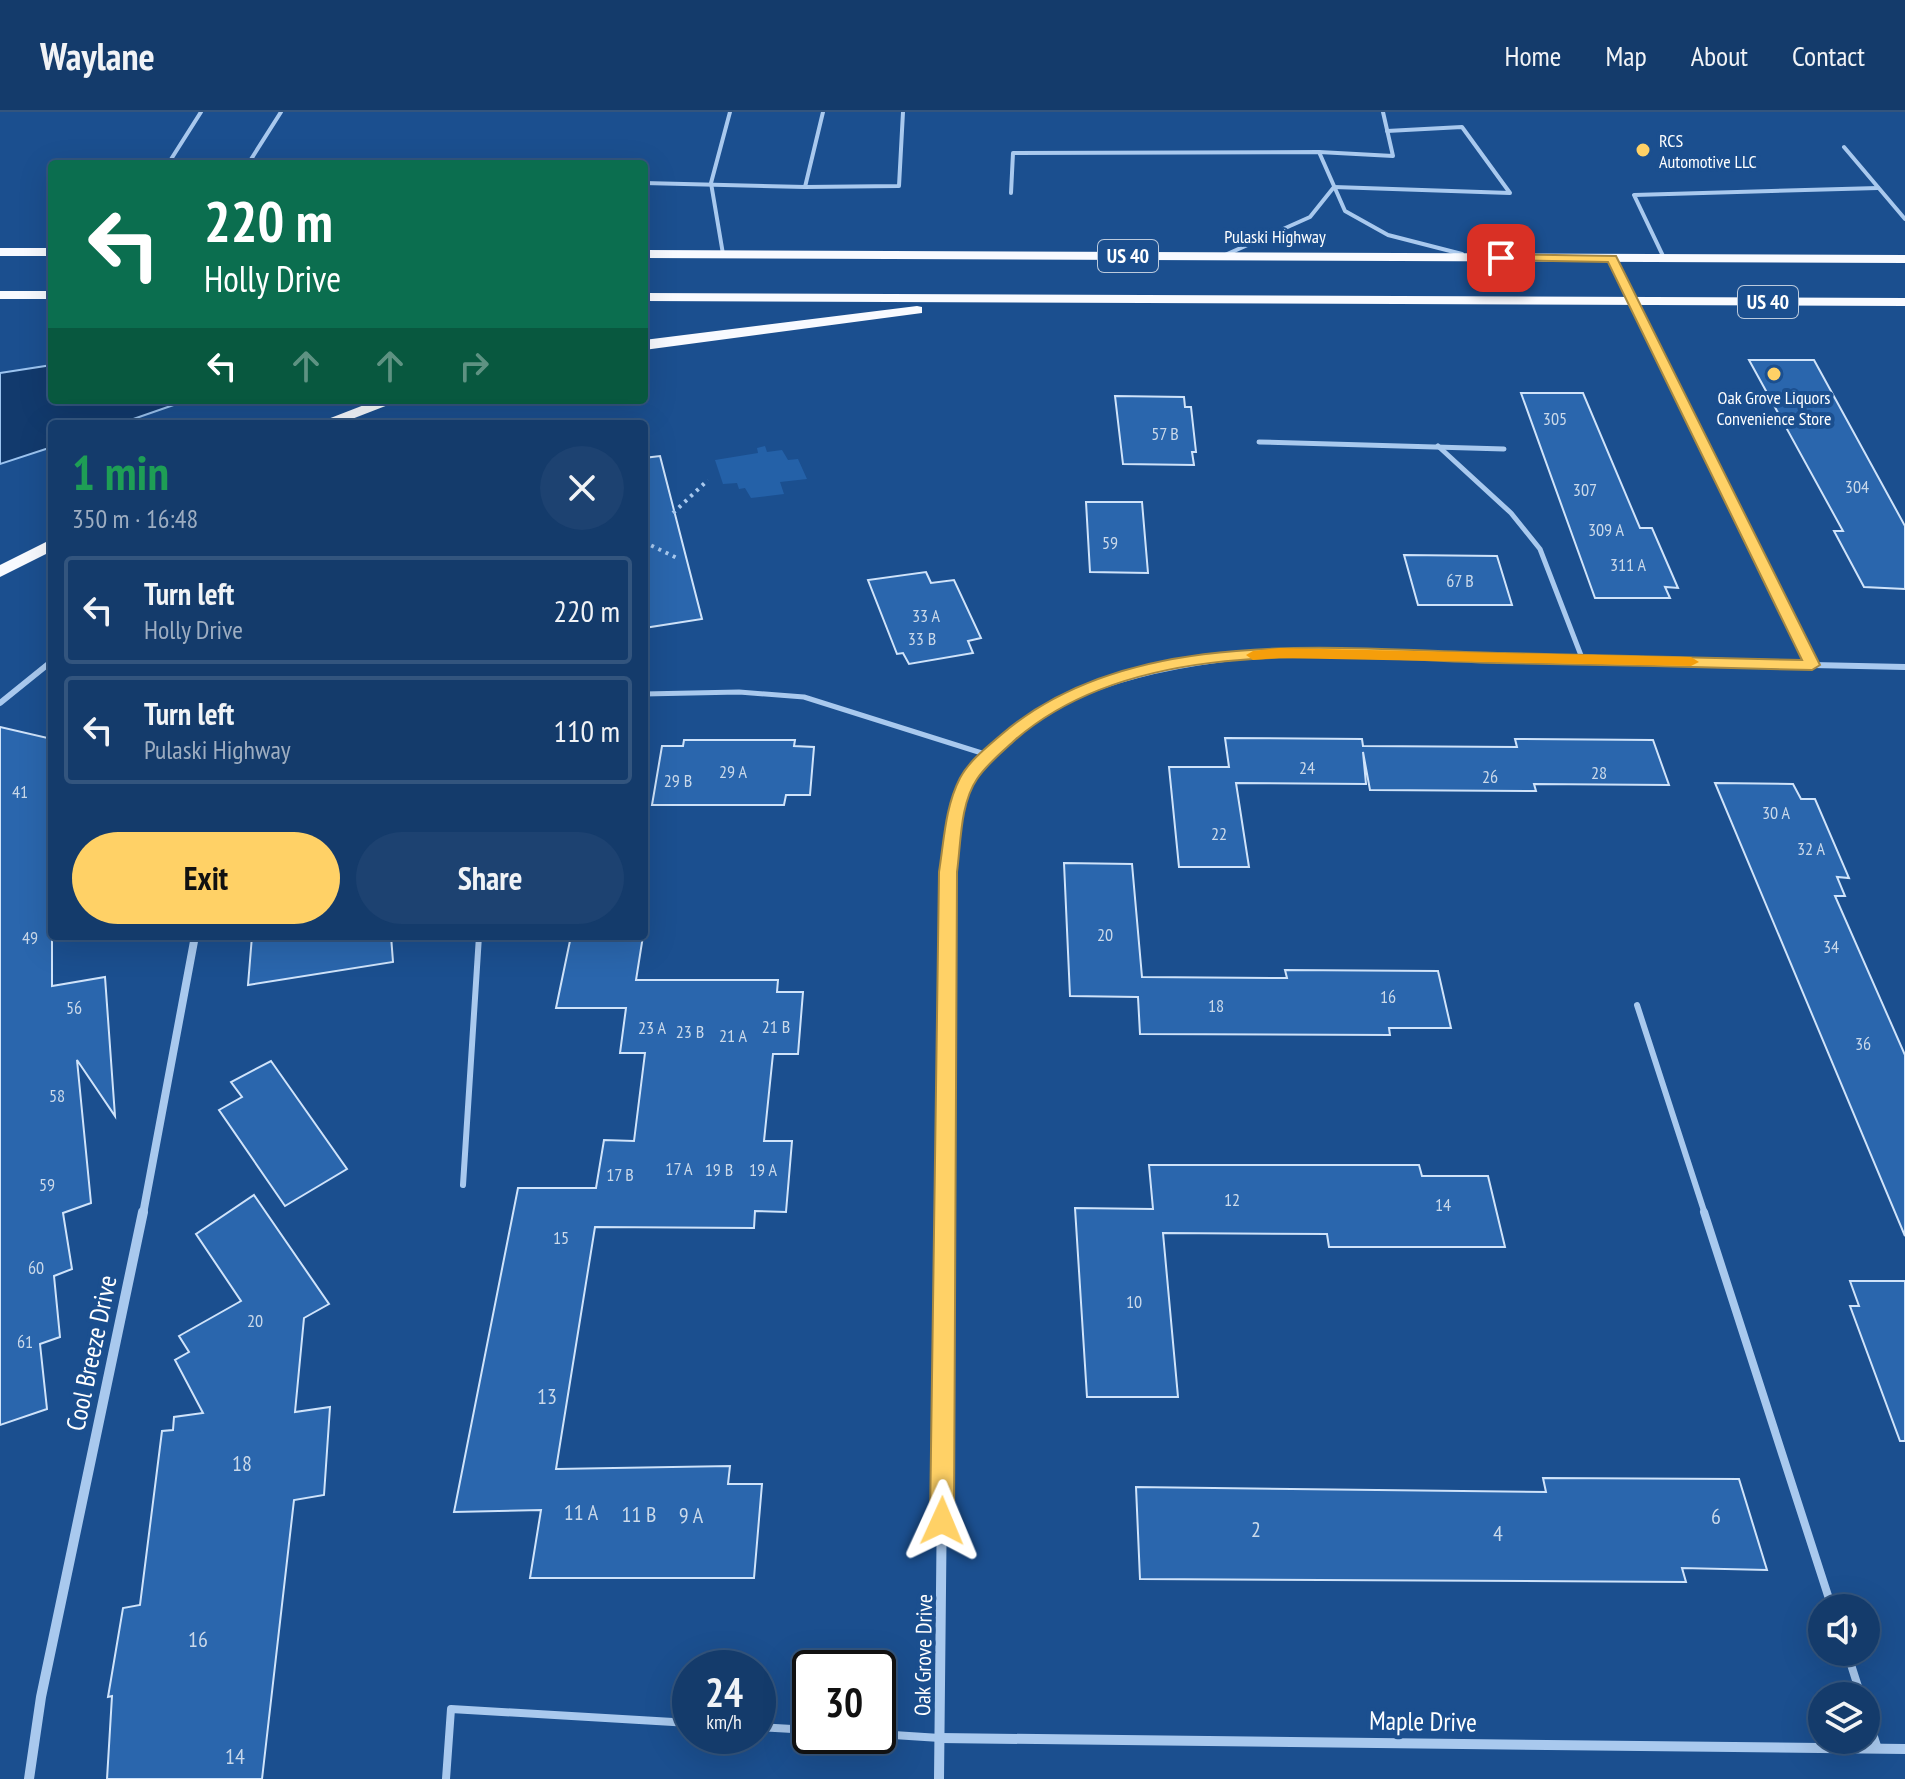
<!DOCTYPE html>
<html lang="en">
<head>
<meta charset="utf-8">
<style>
	body { margin:0; font-family:"PT Sans Narrow",sans-serif; background:#1d4271; color:#f1f3f6; height:100vh; display:flex; flex-direction:column; font-size:30px; white-space:nowrap }
	* { box-sizing:border-box; margin:0 }
	p { font-size:26px; color:#9dadc1 }
	.icon { flex:none; width:44px; height:44px; fill:none; stroke:currentColor; stroke-width:2; stroke-linecap:round; stroke-linejoin:round }
	.map { position:relative; flex:1; overflow:hidden }
	.panel { position:absolute; left:48px; top:308px; width:600px; height:520px; display:flex; flex-direction:column; background:#143b6b; border-radius:8px; box-shadow:0 8px 32px #0002,0 0 0 2px #33557e }
	.panel>* { flex:none }
	.hud { position:absolute; left:48px; top:48px; width:600px; height:244px; border-radius:8px; box-shadow:0 8px 32px #0002,0 0 0 2px #33557e; background:#0b6e4f; color:#fff; overflow:hidden }
	.fabs { position:absolute; left:1808px; top:1482px; display:grid; gap:16px }
	.fabs a { display:grid; place-items:center; width:72px; height:72px; border-radius:50%; background:#143b6b; box-shadow:0 8px 32px #0002,0 0 0 2px #33557e; font-size:40px }
	.speed { position:absolute; left:672px; top:1538px; display:flex; gap:16px; font-size:40px; font-weight:700; text-align:center }
	.speed>* { display:grid; place-content:center; width:104px; height:104px; border-radius:50%; background:#143b6b; box-shadow:0 8px 32px #0002,0 0 0 2px #33557e; line-height:1 }
	.speed small { font-size:20px; font-weight:400 }
	.speed .limit { border:4px solid #111; border-radius:12px; background:#fff; color:#111 }
	.pin { position:absolute; display:grid; place-items:center; width:68px; height:68px; color:#fff; margin:-34px; border-radius:16px; box-shadow:0 4px 12px #0006 }
	.me { position:absolute; width:88px; margin:-44px; rotate:1deg; stroke-linejoin:round; filter:drop-shadow(0 0 6px #0008) }
	.turn { display:flex; align-items:center; gap:28px; height:168px; padding:0 24px; font-size:36px }
	.turn .icon { width:104px; height:104px; stroke-width:2.5 }
	.turn b { display:block; font-size:56px; line-height:68px }
	.lanes { display:flex; align-items:center; height:76px; padding:0 24px; background:#0003; justify-content:center; gap:40px; direction:ltr }
	.lanes .off { opacity:.35 }
	.round { display:grid; place-items:center; flex:none; width:84px; height:84px; border-radius:42px; background:#1d4271 }
	.overview { display:flex; align-items:center; justify-content:space-between; height:136px; padding:0 24px }
	h1 { font-size:48px; font-weight:700; line-height:60px; color:#1e9e55 }
	.primary-button { display:flex; gap:16px; margin-top:auto; padding:16px 24px }
	.primary-button a { flex:1; height:92px; border-radius:48px; background:#ffd166; color:#111; font-size:32px; font-weight:700; line-height:92px; text-align:center }
	.primary-button a+a { background:#1d4271; color:#f1f3f6 }
	ul { padding:0; list-style:none }
	li { display:flex; align-items:center; gap:24px; height:108px; margin:0 16px 12px; padding:0 8px; border:4px solid #33557e; border-radius:8px }
	li div { flex:1 }
	li b { display:block; font-size:30px }
	li em { font-style:normal }
	header { display:flex; align-items:center; gap:48px; box-sizing:border-box; height:112px; padding:0 40px; background:#143b6b; border-bottom:2px solid #33557e }
	header strong { font-size:38px }
	nav { display:flex; gap:44px; margin-inline-start:auto; font-size:28px }
	.map>svg:first-child { display:block }
	.green { fill:#2461a8 }
	.water { fill:#123a6d; stroke:#9cc4f0; stroke-width:2 }
	.building { fill:#2a66ad; stroke:#cfe3fa; stroke-width:2 }
	.lines { fill:none; stroke-linecap:round; stroke-linejoin:round }
	.path { stroke:#a9c9ee; stroke-width:4; stroke-dasharray:3 5; stroke-linecap:butt }
	.service-far3 { stroke:#a9c9ee; stroke-width:4 }
	.service-far2 { stroke:#a9c9ee; stroke-width:5 }
	.service-far1 { stroke:#a9c9ee; stroke-width:6 }
	.service { stroke:#a9c9ee; stroke-width:8 }
	.minor-far3 { stroke:#a9c9ee; stroke-width:5 }
	.minor-far2 { stroke:#a9c9ee; stroke-width:6 }
	.minor-far1 { stroke:#a9c9ee; stroke-width:8 }
	.minor { stroke:#a9c9ee; stroke-width:10 }
	.trunk { fill:#f8faff; fill-rule:evenodd }
	.route { fill:#ffd166; stroke:#a68842; stroke-width:2 }
	.slow { fill:#f59e0b }
	.poi-dot { fill:#ffd166; stroke:#1b4f8f; stroke-width:3 }
	.labels { text-anchor:middle; dominant-baseline:central; stroke-width:8; stroke-linejoin:round; paint-order:stroke }
	.far-poi-label { font-size:18px; fill:#fff; stroke:#1b4f8f; text-anchor:start }
	.far-street-label { font-size:18px; fill:#fff; stroke:#1b4f8f }
	.number-label { font-size:18px; fill:#cad9ea }
	.shield { fill:#1b4f8f; stroke:#bbcadd; stroke-width:2 }
	.shield-label { font-size:20px; font-weight:bold; fill:#fff }
	.near-number-label { font-size:22px; fill:#cad9ea }
	.street-label { font-size:22px; fill:#fff; stroke:#1b4f8f }
	.near-street-label { font-size:26px; fill:#fff; stroke:#1b4f8f }
</style>
</head>
<body>
<header>
<strong>Waylane</strong>
<nav><a>Home</a><a>Map</a><a>About</a><a>Contact</a></nav>
</header>
<div class="map">
<svg width="1905" height="1667" viewBox="0 0 1905 1667">
	<rect width="100%" height="100%" fill="#1b4f8f"/>
	<path class="green" d="M765,334L767,340L782,338L788,348L798,347L807,367L780,370L784,382L751,386L745,376L739,377L737,371L723,372L715,348L758,341L757,336Z"/>
	<path class="water" d="M52,253V288H188L119,312H52V335L0,352V261Z"/>
	<g class="building">
		<path d="M1749,248H1814L1905,414V477L1864,475L1834,419H1843Z"/>
		<path d="M1521,281H1583L1640,416H1652L1678,476L1665,475L1670,486H1595Z"/>
		<path d="M1115,284L1184,285L1185,295H1191L1196,340H1192L1194,353L1123,352Z"/>
		<path d="M660,344L702,507L644,516V346Z"/>
		<path d="M1086,390H1142L1148,461L1090,460Z"/>
		<path d="M1404,443L1497,444L1512,493H1418Z"/>
		<path d="M926,460L931,471L954,468L981,526L968,529L973,541L909,552L903,541L897,542L868,468Z"/>
		<path d="M0,615L52,627V874L105,865L115,1004L77,948L91,1091L63,1101L72,1157L54,1164L60,1225L40,1232L47,1297L0,1313Z"/>
		<path d="M1225,626L1362,627L1363,634L1517,635L1515,627L1653,628L1669,673L1534,672L1536,679L1370,678L1363,640L1366,672L1236,671L1249,755H1179L1169,655H1229Z"/>
		<path d="M684,628H795L794,634L814,635L810,683H786L784,693H652L662,634H683Z"/>
		<path d="M1715,671L1793,672L1801,687H1815L1849,766L1837,765L1845,784H1835L1905,943V1124Z"/>
		<path d="M1064,751L1132,752L1142,865L1287,866L1285,858L1438,859L1451,916H1389L1390,923L1140,922L1138,885L1070,884Z"/>
		<path d="M252,824H391L393,850L248,873Z"/>
		<path d="M571,824H643L636,868H778L777,880H803L798,942H773L764,1029H792L786,1100L755,1099L754,1116L595,1115L556,1357L730,1354L728,1372H762L754,1466H530L541,1398L454,1400L518,1076H596L604,1028L634,1029L645,941H620L626,896H556Z"/>
		<path d="M271,949L347,1057L285,1094L219,998L242,985L231,970Z"/>
		<path d="M1149,1053H1419L1422,1064H1488L1505,1135H1329L1327,1122L1163,1121L1178,1285H1087L1075,1096L1153,1097Z"/>
		<path d="M254,1083L329,1192L304,1206L295,1300L330,1295L324,1383L294,1388L262,1667H107L112,1584L108,1585L123,1496L140,1493L162,1319L173,1318L174,1305L203,1301L175,1248L189,1240L179,1224L241,1189L196,1122Z"/>
		<path d="M1850,1169H1905V1329H1900L1850,1194H1859Z"/>
		<path d="M1543,1366L1739,1367L1767,1458L1682,1456L1686,1470L1140,1467L1136,1375L1546,1380Z"/>
	</g>
	<g class="lines">
		<g class="path">
			<path d="M673,401L708,368"/>
			<path d="M644,430L679,447"/>
		</g>
		<g class="service-far3">
			<path d="M1844,35L1905,107"/>
			<path d="M1319,40L1393,44L1383,0"/>
			<path d="M168,52L201,0"/>
			<path d="M248,52L281,0"/>
			<path d="M644,71L805,75L823,0"/>
			<path d="M805,75L899,74L903,0"/>
			<path d="M1334,75L1510,81L1462,15L1387,19"/>
			<path d="M1011,81L1013,41L1319,40L1345,99L1388,123L1462,142"/>
			<path d="M723,142L711,71L730,0"/>
			<path d="M1225,143L1310,105L1334,75"/>
			<path d="M1664,146L1634,83L1878,76"/>
		</g>
		<g class="service-far2">
			<path d="M1259,330L1504,337"/>
			<path d="M1438,334L1511,401L1540,437L1582,546"/>
			<path d="M644,582L739,580L804,585L988,643"/>
		</g>
		<g class="service-far1">
			<path d="M1637,893L1705,1102"/>
			<path d="M463,1073L479,824"/>
		</g>
		<g class="service">
			<path d="M1704,1100L1832,1496"/>
			<path d="M1847,1540L1861,1584"/>
			<path d="M1866,1600L1878,1637"/>
			<path d="M758,1615L810,1618"/>
			<path d="M878,1622L940,1626"/>
			<path d="M446,1667L451,1597L690,1611"/>
		</g>
		<path class="minor-far3" d="M1612,147L1681,289"/>
		<g class="minor-far2">
			<path d="M1680,287L1812,553"/>
			<path d="M0,591L52,549"/>
			<path d="M981,650C1062,568 1168,551 1279,541L1905,555"/>
		</g>
		<g class="minor-far1">
			<path d="M143,1102L195,824"/>
			<path d="M945,1102L948,760L959,687L968,666L983,648"/>
		</g>
		<g class="minor">
			<path d="M940,1626L1905,1637"/>
			<path d="M29,1667L41,1585L143,1100"/>
			<path d="M939,1667L945,1100"/>
		</g>
		<g class="trunk">
			<rect x="0" y="136" width="52" height="8"/>
			<path d="M644,138L1905,143V151L644,146Z"/>
			<rect x="0" y="179" width="52" height="8"/>
			<path d="M644,181L1905,186V194L644,189Z"/>
			<path d="M917,194L922,195V201L644,238V228Z"/>
			<path d="M377,288H401L339,312H315Z"/>
			<path d="M52,427V439L0,465V453Z"/>
		</g>
	</g>
	<path class="route" d="M1501,142L1616,144L1820,553L1812,558C1707,555 1603,553 1498,551C1345,547 1139,520 1015,628C1002,640 987,652 977,667C960,692 961,731 957,760L954,1409L950,1417L942,1420L933,1417L930,1409L939,760C944,729 945,695 960,666C969,649 987,635 1002,622C1132,510 1344,538 1504,541C1603,543 1702,545 1802,548L1608,150L1497,148V143Z"/>
	<path class="slow" d="M1279,536L1691,545L1699,550L1691,554L1279,546L1253,548L1246,543L1253,539Z"/>
	<g class="poi-dot">
		<circle cx="1643" cy="38" r="8"/>
		<circle cx="1774" cy="262" r="8"/>
	</g>
	<g class="labels">
		<g class="far-poi-label">
			<text x="1659" y="28">RCS<tspan x="1659" dy="21">Automotive LLC</tspan></text>
			<text x="1774" y="285" text-anchor="middle">Oak Grove Liquors<tspan x="1774" dy="21">Convenience Store</tspan></text>
		</g>
		<g class="far-street-label">
			<text x="1275" y="124">Pulaski Highway</text>
		</g>
		<g class="number-label">
			<text x="1555" y="306">305</text>
			<text x="1165" y="321">57 B</text>
			<text x="1857" y="374">304</text>
			<text x="1585" y="377">307</text>
			<text x="1606" y="417">309 A</text>
			<text x="1110" y="430">59</text>
			<text x="1628" y="452">311 A</text>
			<text x="1460" y="468">67 B</text>
			<text x="926" y="503">33 A</text>
			<text x="922" y="526">33 B</text>
			<text x="1307" y="655">24</text>
			<text x="733" y="659">29 A</text>
			<text x="1599" y="660">28</text>
			<text x="1490" y="664">26</text>
			<text x="678" y="668">29 B</text>
			<text x="20" y="679">41</text>
			<text x="1776" y="700">30 A</text>
			<text x="1219" y="721">22</text>
			<text x="1811" y="736">32 A</text>
			<text x="1105" y="822">20</text>
			<text x="30" y="825">49</text>
			<text x="1831" y="834">34</text>
			<text x="1388" y="884">16</text>
			<text x="1216" y="893">18</text>
			<text x="74" y="895">56</text>
			<text x="776" y="914">21 B</text>
			<text x="652" y="915">23 A</text>
			<text x="690" y="919">23 B</text>
			<text x="733" y="923">21 A</text>
			<text x="1863" y="931">36</text>
			<text x="57" y="983">58</text>
			<text x="679" y="1056">17 A</text>
			<text x="719" y="1057">19 B</text>
			<text x="763" y="1057">19 A</text>
			<text x="620" y="1062">17 B</text>
			<text x="47" y="1072">59</text>
			<text x="1232" y="1087">12</text>
			<text x="1443" y="1092">14</text>
			<text x="561" y="1125">15</text>
			<text x="36" y="1155">60</text>
			<text x="1134" y="1189">10</text>
			<text x="255" y="1208">20</text>
			<text x="25" y="1229">61</text>
		</g>
		<g class="shield">
			<rect x="1098" y="128" width="60" height="32" rx="6"/>
			<rect x="1738" y="174" width="60" height="32" rx="6"/>
		</g>
		<g class="shield-label">
			<text x="1128" y="144">US 40</text>
			<text x="1768" y="190">US 40</text>
		</g>
		<g class="near-number-label">
			<text x="547" y="1284">13</text>
			<text x="242" y="1351">18</text>
			<text x="581" y="1400">11 A</text>
			<text x="639" y="1402">11 B</text>
			<text x="691" y="1403">9 A</text>
			<text x="1716" y="1404">6</text>
			<text x="1256" y="1417">2</text>
			<text x="1498" y="1421">4</text>
			<text x="198" y="1527">16</text>
			<text x="235" y="1644">14</text>
		</g>
		<g class="street-label">
			<text transform="translate(923 1543) rotate(-89)">Oak Grove Drive</text>
		</g>
		<g class="near-street-label">
			<text transform="translate(91 1241) rotate(-78)">Cool Breeze Drive</text>
			<text transform="translate(1423 1609) rotate(1)">Maple Drive</text>
		</g>
	</g>
</svg>
<div class="fabs">
<a><svg class="icon" aria-label="sound" viewBox="0 0 24 24"><path d="M4 9h4l5-4v14l-5-4H4zM17 9q2 3 0 6"/></svg></a>
<a><svg class="icon" aria-label="layers" viewBox="0 0 24 24"><path d="M12 4l9 5-9 5-9-5zM3 14l9 5 9-5"/></svg></a>
</div>
<div class="speed"><div>24<small>km/h</small></div><div class="limit">30</div></div>
<div class="pin" style="left:1501px;top:146px;background:#d93025"><svg class="icon" aria-label="arrive" viewBox="0 0 24 24"><path d="M6 21V4h12l-3 4 3 4H6"/></svg></div>
<svg class="me" style="left:942px;top:1409px" viewBox="-20 -20 40 40"><path d="M0-17L14 15 0 8-14 15z" fill="#ffd166" stroke="#fff" stroke-width="4"/></svg>
<div class="hud">
<div class="turn"><svg class="icon" aria-label="left" viewBox="0 0 24 24"><path d="M17 20v-9H6M10 6l-5 5 5 5"/></svg><div><b>220 m</b>Holly Drive</div></div>
<div class="lanes"><svg class="icon" aria-label="left" viewBox="0 0 24 24"><path d="M17 20v-9H6M10 6l-5 5 5 5"/></svg><svg class="icon off" aria-label="ahead" viewBox="0 0 24 24"><path d="M12 20V5M6 11l6-6 6 6"/></svg><svg class="icon off" aria-label="ahead" viewBox="0 0 24 24"><path d="M12 20V5M6 11l6-6 6 6"/></svg><svg class="icon off" aria-label="right" viewBox="0 0 24 24"><path d="M7 20v-9h11M14 6l5 5-5 5"/></svg></div>
</div>
<section class="panel">
<div class="overview"><div><h1>1 min</h1><p>350 m · 16:48</p></div><a class="round"><svg class="icon" aria-label="close" viewBox="0 0 24 24"><path d="M6 6l12 12M18 6L6 18"/></svg></a></div>
<ul>
<li><svg class="icon" aria-label="left" viewBox="0 0 24 24"><path d="M17 20v-9H6M10 6l-5 5 5 5"/></svg><div><b>Turn left</b><p>Holly Drive</p></div><em>220 m</em></li>
<li><svg class="icon" aria-label="left" viewBox="0 0 24 24"><path d="M17 20v-9H6M10 6l-5 5 5 5"/></svg><div><b>Turn left</b><p>Pulaski Highway</p></div><em>110 m</em></li>
</ul>
<div class="primary-button"><a>Exit</a><a>Share</a></div>
</section>
</div>
</body>
</html>
